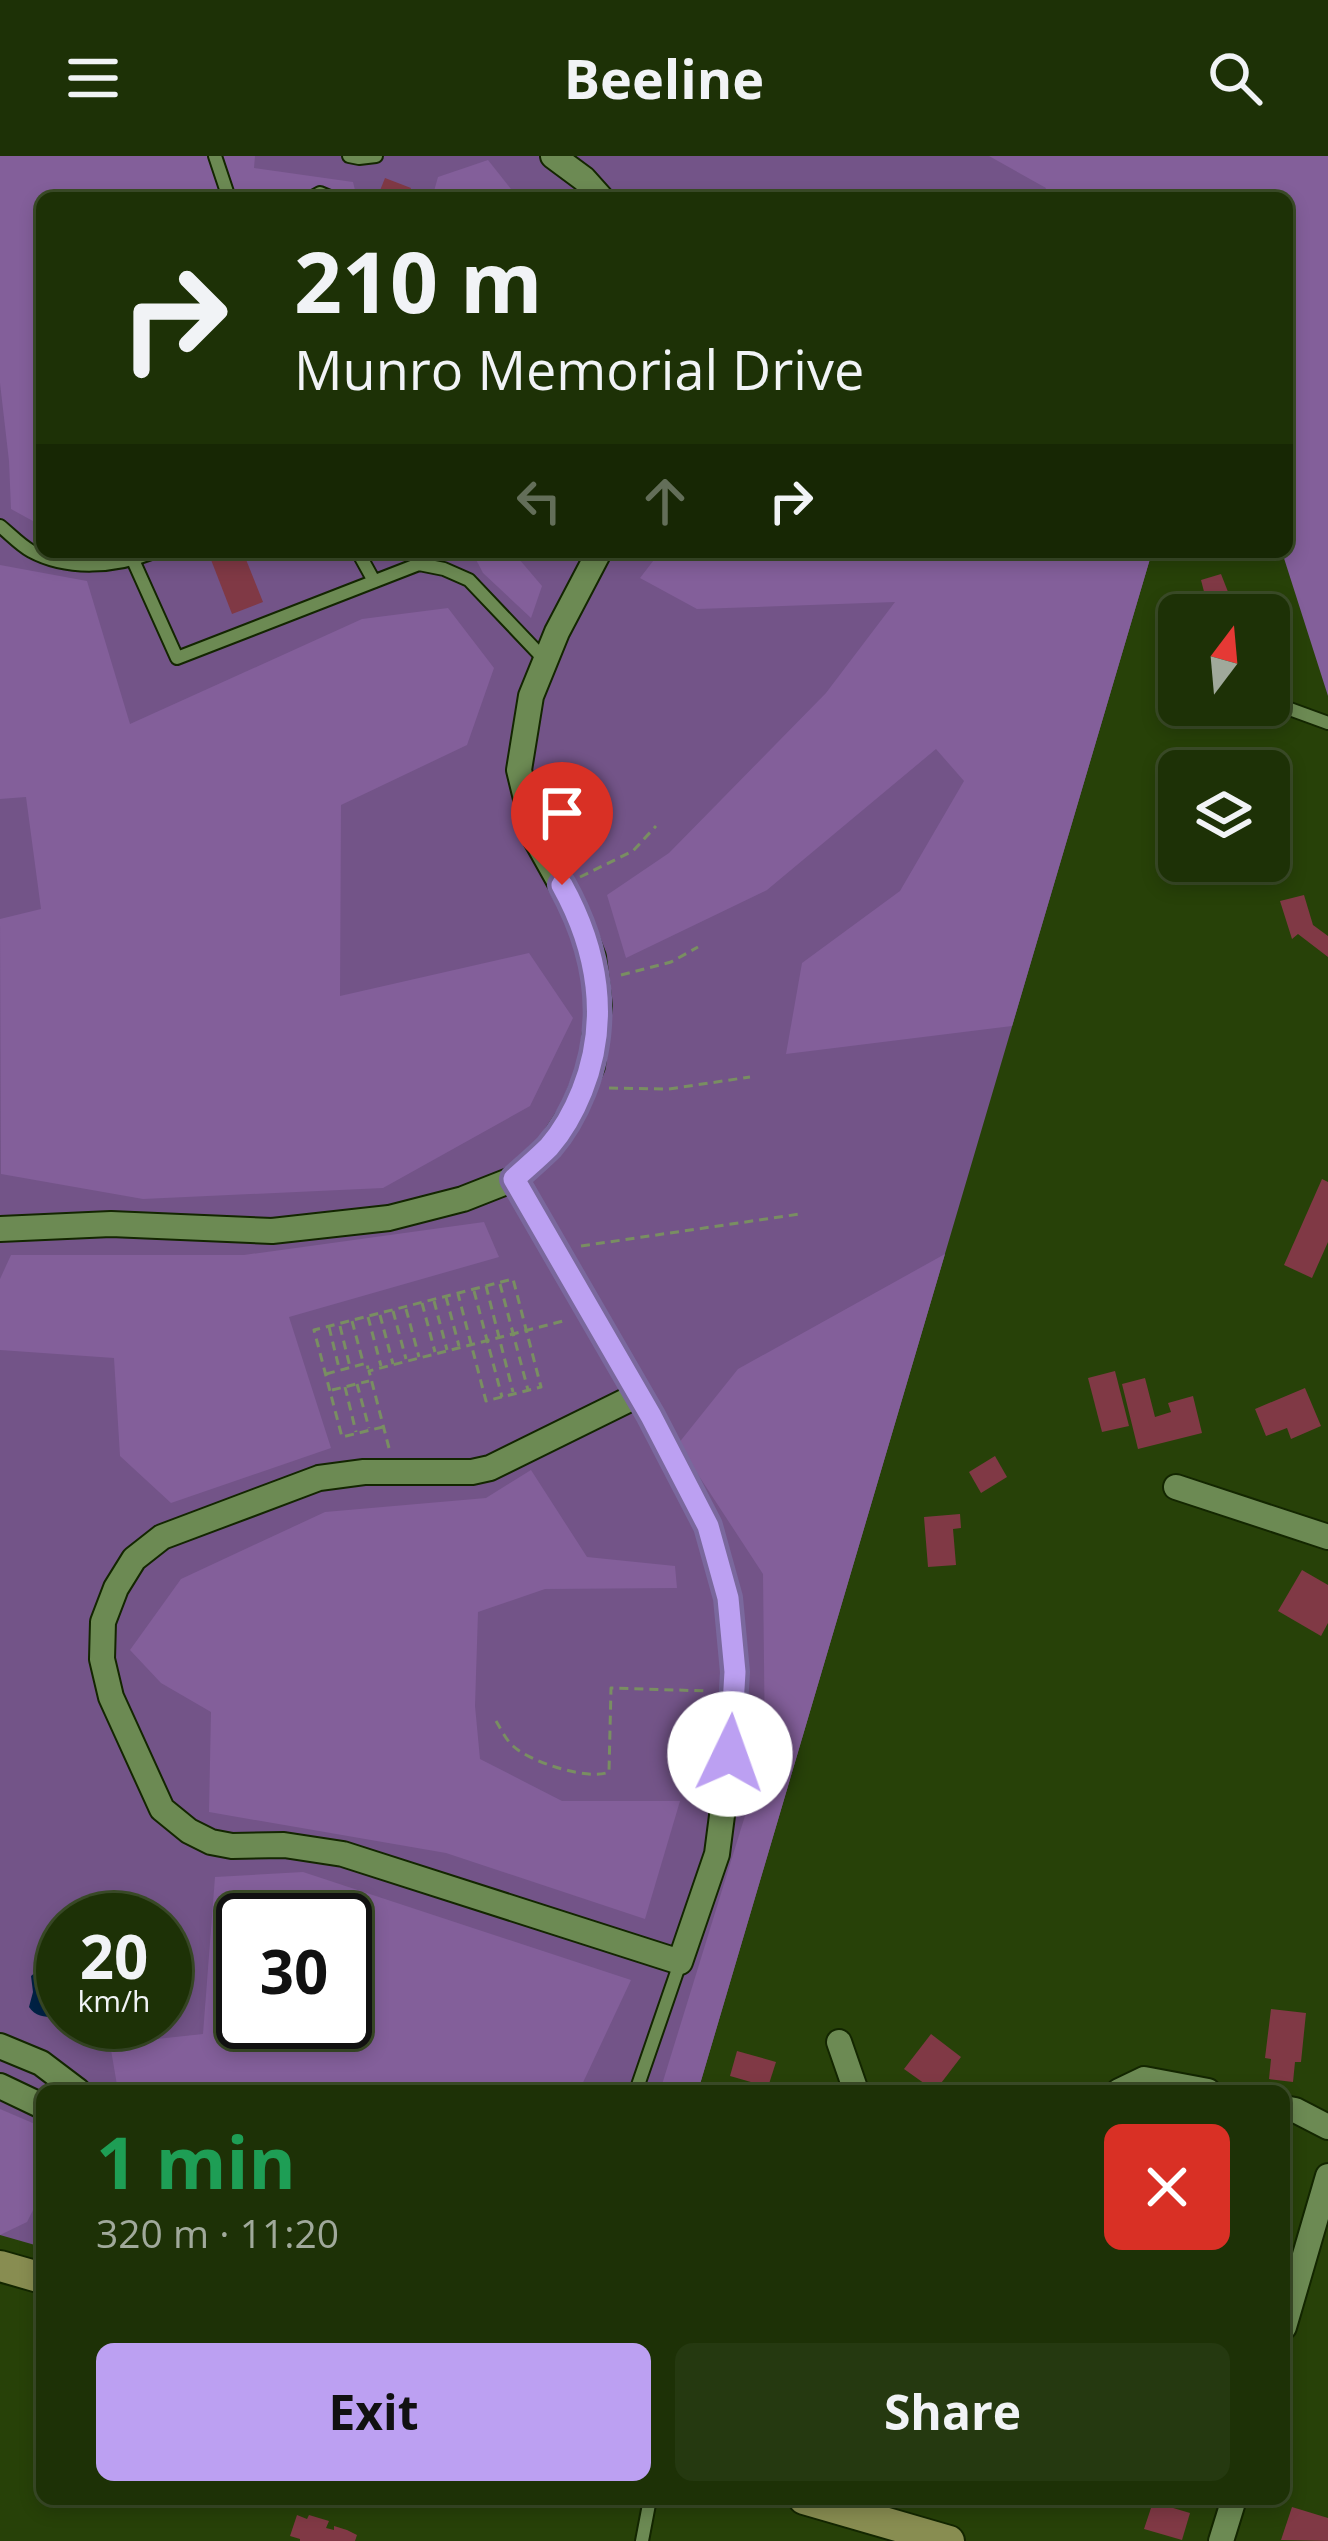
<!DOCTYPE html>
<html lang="en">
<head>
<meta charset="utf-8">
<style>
	body { margin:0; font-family:"Open Sans",sans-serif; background:#253910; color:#f1f3f6; height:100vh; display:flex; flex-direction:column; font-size:45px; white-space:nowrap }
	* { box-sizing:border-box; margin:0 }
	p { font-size:39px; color:#a0a99b }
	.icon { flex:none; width:66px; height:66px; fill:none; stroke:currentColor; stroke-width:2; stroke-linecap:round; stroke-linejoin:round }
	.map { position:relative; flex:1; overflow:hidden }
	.panel { position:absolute; left:36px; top:1929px; width:1254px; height:420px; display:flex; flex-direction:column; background:#1d3106; border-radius:18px; box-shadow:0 6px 18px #0003,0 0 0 3px #3b4c28 }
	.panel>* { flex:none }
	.guide { position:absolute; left:36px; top:36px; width:1257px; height:366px; border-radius:18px; box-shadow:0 6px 18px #0003,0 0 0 3px #3b4c28; background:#1d3106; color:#f1f3f6; overflow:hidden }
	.needle { width:78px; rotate:16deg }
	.fabs { position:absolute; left:1158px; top:438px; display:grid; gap:24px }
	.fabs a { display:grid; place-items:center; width:132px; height:132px; border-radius:18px; background:#1d3106; box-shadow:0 6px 18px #0003,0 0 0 3px #3b4c28; font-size:60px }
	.speed { position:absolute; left:36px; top:1737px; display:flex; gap:24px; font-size:60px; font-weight:700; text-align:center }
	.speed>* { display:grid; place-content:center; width:156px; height:156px; border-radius:50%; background:#1d3106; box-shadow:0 6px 18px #0003,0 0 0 3px #3b4c28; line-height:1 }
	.speed small { font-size:30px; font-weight:400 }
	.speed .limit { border:6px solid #111; border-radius:18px; background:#fff; color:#111 }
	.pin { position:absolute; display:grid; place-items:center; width:102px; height:102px; color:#fff; margin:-123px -51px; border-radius:50% 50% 50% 0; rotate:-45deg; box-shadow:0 0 12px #0007 }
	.pin .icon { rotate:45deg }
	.me { position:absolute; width:132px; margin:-66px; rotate:3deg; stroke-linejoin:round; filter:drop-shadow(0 0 9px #0008) }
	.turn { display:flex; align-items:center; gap:42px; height:252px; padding:0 60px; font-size:54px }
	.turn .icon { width:156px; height:156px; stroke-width:2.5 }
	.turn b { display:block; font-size:84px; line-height:102px }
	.lanes { display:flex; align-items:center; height:114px; padding:0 60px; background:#0003; justify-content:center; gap:60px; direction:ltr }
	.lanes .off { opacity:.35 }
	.round { display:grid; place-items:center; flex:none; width:126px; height:126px; border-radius:18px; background:#253910 }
	.summary { display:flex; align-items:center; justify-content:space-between; height:204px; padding:0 60px }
	h1 { font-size:72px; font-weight:700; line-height:90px; color:#1e9e55 }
	.cta { display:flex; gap:24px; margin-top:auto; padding:24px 60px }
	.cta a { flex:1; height:138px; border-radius:18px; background:#bca0f2; color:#111; font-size:48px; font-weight:700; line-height:138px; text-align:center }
	.cta a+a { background:#253910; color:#f1f3f6 }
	header { display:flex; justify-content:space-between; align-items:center; height:156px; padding:0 60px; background:#1d3106; font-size:54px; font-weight:700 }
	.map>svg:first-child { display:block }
	.green { fill:#735488; fill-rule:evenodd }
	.forest { fill:#835f9a; fill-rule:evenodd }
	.water { fill:#002246 }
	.building { fill:#803945 }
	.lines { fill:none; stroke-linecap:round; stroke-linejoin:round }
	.lane-casing { stroke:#132600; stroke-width:16 }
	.street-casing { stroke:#132600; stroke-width:28 }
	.secondary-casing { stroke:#132600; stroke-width:34 }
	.path { stroke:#798e62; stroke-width:3; stroke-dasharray:9 6; stroke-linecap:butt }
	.lane { stroke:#6c8a53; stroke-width:12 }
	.street { stroke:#6c8a53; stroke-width:24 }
	.secondary { stroke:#888d51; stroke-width:30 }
	.route-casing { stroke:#7a689d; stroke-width:30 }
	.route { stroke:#bca0f2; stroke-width:21 }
</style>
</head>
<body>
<header><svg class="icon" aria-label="menu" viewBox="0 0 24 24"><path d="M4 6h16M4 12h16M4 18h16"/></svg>Beeline<svg class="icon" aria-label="search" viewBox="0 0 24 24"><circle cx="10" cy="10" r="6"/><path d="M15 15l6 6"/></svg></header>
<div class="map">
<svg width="1328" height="2385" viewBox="0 0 1328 2385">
	<rect width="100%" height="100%" fill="#274108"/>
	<path class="green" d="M0,0H1269L1256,42H42V396H1152L698,1935H42V2091L0,2079ZM63,1764H165V1866H63ZM243,1764H345V1866H243Z"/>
	<g class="forest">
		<path d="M0,0H255L254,12L353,26L357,42H42V370L11,353L9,305L0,227Z"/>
		<path d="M989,0H1328V540L1282,396H1287V42H1041L1046,32Z"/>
		<path d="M488,4L518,42H432L438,21Z"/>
		<path d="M472,396H513L542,430L531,462L483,417Z"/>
		<path d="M660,396H1152L1012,870L786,898L802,807L900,735L964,625L936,593L767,734L626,802L607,739L669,697L826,537L895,446L697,453L640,422Z"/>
		<path d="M0,409L87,425L130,568L362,463L448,452L494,512L467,589L341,649L340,840L529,797L573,862L530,950L383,1032L143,1043L1,1018L0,763L41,753L26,641L0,643Z"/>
		<path d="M484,1066L499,1101L289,1161L331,1292L171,1347L120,1300L114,1202L0,1194V1123L11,1099H244Z"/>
		<path d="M945,1098L698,1935H660L765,1595L763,1418L678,1288L738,1213Z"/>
		<path d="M531,1314L587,1401L675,1410L677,1432L545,1433L478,1456L475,1550L480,1603L562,1645H680L645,1763L446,1697L209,1656L211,1556L161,1527L130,1494L181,1423L325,1356L486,1342Z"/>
		<path d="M303,1716L631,1824L579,1935H118L110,1888L203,1878L215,1721ZM243,1764H345V1866H243Z"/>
		<path d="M0,1953L42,1971V2036L27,2066L0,2079Z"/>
	</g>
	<path class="water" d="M63,1808V1861C51,1861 37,1863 29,1851L33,1836L31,1820L43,1810Z"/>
	<g class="building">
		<path d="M385,22L411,32L407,42H377Z"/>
		<path d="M208,396H243L263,446L232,458Z"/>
		<path d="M1221,418L1232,446L1241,443L1245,459H1210L1201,424Z"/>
		<path d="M1304,739L1313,769L1328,780V801L1298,778L1292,783L1280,745Z"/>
		<path d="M1322,1023L1328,1026V1086L1312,1122L1284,1109Z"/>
		<path d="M1115,1215L1129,1270L1102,1276L1088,1222Z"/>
		<path d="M1145,1222L1155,1261L1171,1256L1168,1247L1193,1240L1202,1277L1138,1293L1122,1228Z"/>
		<path d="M1305,1232L1321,1270L1291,1283L1287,1272L1266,1280L1255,1253Z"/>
		<path d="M995,1300L1007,1321L981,1337L969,1316Z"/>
		<path d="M960,1358L961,1372L953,1373L956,1409L928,1411L924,1361Z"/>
		<path d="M1302,1414L1328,1429V1467L1321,1480L1278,1455Z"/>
		<path d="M1271,1853L1306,1857L1301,1906H1295L1293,1926L1269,1923L1271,1903L1265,1902Z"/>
		<path d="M931,1878L961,1901L935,1935L904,1913Z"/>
		<path d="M737,1895L776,1906L768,1931L730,1920Z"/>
		<path d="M1153,2346L1190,2357L1182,2384L1144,2373Z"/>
		<path d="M1292,2351L1328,2362V2385L1281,2384Z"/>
		<path d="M297,2359L307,2363L309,2359L329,2365L326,2372L334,2374V2370L347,2374L357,2379L355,2385H300V2383L290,2380Z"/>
	</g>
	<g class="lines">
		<defs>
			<g id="lane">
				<path d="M215,0L229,42"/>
				<path d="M349,0L359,2L376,0"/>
				<path d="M311,42L320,37L332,42"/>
				<path d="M0,370C10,378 20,389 31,395C68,415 116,411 154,396"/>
				<path d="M358,396L374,425"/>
				<path d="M133,404L177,502L419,408L444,413L469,424L545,504"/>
				<path d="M1269,541L1276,548L1328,567"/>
				<path d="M636,1935L680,1807"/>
				<path d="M642,2385L650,2343"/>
			</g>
			<g id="street">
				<path d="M553,0L584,23L601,42"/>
				<path d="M514,1023L651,1260L708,1370L728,1442L735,1516L730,1598L717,1698L680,1806L343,1698L284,1689L232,1690L211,1686L189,1675L162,1653L111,1541L102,1503L103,1466L116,1432L134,1403L162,1381L319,1322L364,1316H472L490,1312L638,1239"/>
				<path d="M0,1073L111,1068L272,1075L389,1062L463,1043L514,1023L551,989L573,955L592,910L599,850L593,801L573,750L536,684L519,614L531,540L557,476L599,396"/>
				<path d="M1176,1331L1328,1381"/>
				<path d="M839,1886L856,1935"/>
				<path d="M0,1890L41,1907L78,1935"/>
				<path d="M0,1930L42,1950"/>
				<path d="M1119,1935L1144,1923L1208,1935"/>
				<path d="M1284,1952L1295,1954L1328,1971"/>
				<path d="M1284,2171L1328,2020"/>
				<path d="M1221,2385L1234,2343"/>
			</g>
			<g id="secondary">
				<path d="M0,2110L42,2122"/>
				<path d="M804,2343L949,2385"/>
			</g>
		</defs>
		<use href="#lane" class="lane-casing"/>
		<use href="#street" class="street-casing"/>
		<use href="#secondary" class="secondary-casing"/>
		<g class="path">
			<path d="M580,721L633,695L656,670"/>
			<path d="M621,819L671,806L698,791"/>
			<path d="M609,932L669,933L750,921"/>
			<path d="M581,1090L800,1058"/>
			<path d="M500,1128L528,1234"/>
			<path d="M486,1130L513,1236"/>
			<path d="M474,1135L502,1241"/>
			<path d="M446,1141L459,1190"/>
			<path d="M434,1145L447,1194"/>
			<path d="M422,1147L435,1196"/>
			<path d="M406,1153L419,1201"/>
			<path d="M393,1155L406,1203"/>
			<path d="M380,1159L393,1208"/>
			<path d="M368,1161L381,1210"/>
			<path d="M352,1165L363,1206"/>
			<path d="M340,1170L350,1211"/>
			<path d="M329,1171L339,1212"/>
			<path d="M326,1218L367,1207L368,1213"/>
			<path d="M357,1228L369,1272"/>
			<path d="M345,1231L356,1276"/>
			<path d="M332,1234L369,1225"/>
			<path d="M383,1271L342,1281L314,1174L513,1123L541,1231L486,1245L458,1138"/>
			<path d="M389,1292L369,1215L567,1164"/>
			<path d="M496,1565C501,1573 506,1584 513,1590C530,1606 589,1625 609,1616L611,1532L708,1535"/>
		</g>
		<use href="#lane" class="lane"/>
		<use href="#street" class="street"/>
		<use href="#secondary" class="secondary"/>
	</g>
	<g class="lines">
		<defs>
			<path id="route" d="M562,729C598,794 610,865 582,935C574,955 563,975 549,991C538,1002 526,1012 514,1023L651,1260L708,1370L728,1442L735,1516L730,1598"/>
		</defs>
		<use href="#route" class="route-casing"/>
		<use href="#route" class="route"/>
	</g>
</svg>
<div class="fabs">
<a><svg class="needle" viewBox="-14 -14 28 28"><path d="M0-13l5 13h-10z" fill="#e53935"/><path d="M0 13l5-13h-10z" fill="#a0a99b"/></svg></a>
<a><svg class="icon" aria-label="layers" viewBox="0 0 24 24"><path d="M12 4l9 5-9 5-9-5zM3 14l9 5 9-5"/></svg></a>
</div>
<div class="speed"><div>20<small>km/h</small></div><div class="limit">30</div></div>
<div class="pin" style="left:562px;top:729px;background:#d93025"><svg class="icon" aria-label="arrive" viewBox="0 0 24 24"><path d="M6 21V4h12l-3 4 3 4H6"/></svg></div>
<svg class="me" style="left:730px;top:1598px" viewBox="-20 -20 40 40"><circle r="19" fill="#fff"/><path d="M0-13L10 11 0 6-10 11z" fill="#bca0f2"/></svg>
<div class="guide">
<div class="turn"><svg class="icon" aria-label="right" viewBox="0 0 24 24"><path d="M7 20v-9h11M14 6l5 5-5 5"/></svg><div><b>210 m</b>Munro Memorial Drive</div></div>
<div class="lanes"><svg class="icon off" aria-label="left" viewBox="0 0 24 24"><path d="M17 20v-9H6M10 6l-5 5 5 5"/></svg><svg class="icon off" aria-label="ahead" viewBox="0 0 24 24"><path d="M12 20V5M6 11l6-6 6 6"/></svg><svg class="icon" aria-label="right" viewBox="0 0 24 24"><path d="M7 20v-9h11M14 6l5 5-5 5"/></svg></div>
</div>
<section class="panel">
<div class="summary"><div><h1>1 min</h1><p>320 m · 11:20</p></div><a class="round" style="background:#d93025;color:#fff"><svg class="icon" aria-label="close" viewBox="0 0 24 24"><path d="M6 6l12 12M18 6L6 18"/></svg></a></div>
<div class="cta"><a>Exit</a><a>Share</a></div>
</section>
</div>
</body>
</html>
